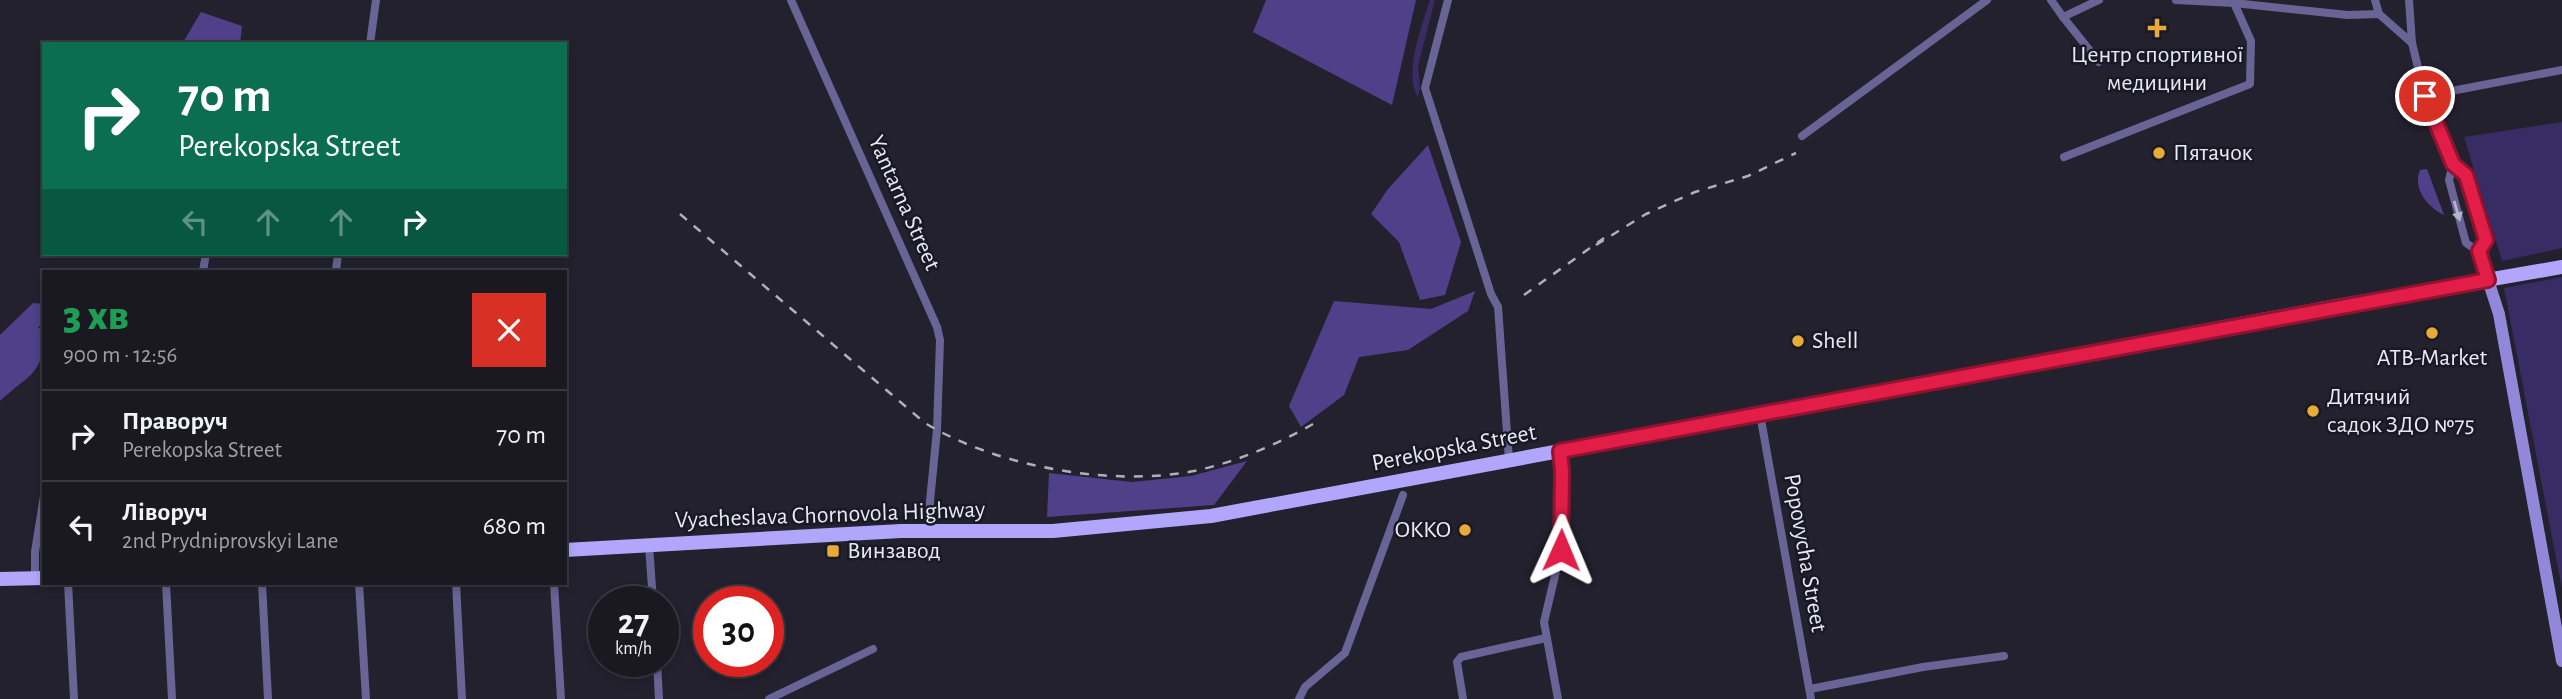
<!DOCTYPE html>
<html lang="uk">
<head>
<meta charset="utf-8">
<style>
	body { margin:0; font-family:"Alegreya Sans",sans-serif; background:#27262f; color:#f1f3f6; height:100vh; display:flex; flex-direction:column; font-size:26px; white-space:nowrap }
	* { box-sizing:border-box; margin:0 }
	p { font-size:23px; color:#9fa0a5 }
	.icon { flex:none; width:38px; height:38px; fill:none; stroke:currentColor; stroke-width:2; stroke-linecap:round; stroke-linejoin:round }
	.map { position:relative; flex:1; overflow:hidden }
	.panel { position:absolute; left:42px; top:270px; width:525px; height:315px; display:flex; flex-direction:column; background:#1a1922; border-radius:0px; box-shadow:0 4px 10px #0003,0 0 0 2px #383840 }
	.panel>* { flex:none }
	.guide { position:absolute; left:42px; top:42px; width:525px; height:214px; border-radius:0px; box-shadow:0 4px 10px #0003,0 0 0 2px #383840; background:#0b6e4f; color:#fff; overflow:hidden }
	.speed { position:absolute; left:588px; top:586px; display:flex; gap:14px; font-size:35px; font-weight:700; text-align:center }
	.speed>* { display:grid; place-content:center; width:91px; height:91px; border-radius:50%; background:#1a1922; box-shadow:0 4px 10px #0003,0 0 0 2px #383840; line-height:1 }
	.speed small { font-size:18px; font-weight:400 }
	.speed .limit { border:10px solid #d22; background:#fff; color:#111 }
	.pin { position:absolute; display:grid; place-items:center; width:60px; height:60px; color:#fff; margin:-30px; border:4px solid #fff; border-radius:50%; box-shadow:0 2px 7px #0007 }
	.me { position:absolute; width:77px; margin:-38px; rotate:1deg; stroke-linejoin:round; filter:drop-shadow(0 0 5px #0008) }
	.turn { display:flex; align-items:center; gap:24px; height:147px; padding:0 21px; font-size:32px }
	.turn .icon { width:91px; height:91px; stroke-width:2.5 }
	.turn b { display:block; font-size:49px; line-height:60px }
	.lanes { display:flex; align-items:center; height:66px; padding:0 21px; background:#0003; justify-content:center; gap:35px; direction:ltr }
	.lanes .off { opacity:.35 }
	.round { display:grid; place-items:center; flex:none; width:74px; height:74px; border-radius:0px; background:#27262f }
	.summary { display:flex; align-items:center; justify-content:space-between; height:119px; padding:0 21px }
	h1 { font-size:42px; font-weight:800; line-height:52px; color:#1e9e55 }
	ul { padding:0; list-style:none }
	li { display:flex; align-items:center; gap:21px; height:91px; padding:0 21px; border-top:2px solid #383840 }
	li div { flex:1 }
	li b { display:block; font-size:26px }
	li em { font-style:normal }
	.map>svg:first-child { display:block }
	.green { fill:#382c65 }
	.forest { fill:#4f4089 }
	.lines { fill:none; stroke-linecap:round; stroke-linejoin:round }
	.street { stroke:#6a6396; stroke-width:8 }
	.secondary { stroke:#9387d9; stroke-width:12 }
	.primary { stroke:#b2a6fc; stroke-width:14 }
	.rail { stroke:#b1b0ba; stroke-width:2.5; stroke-dasharray:9 9; stroke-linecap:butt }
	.oneway { fill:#b6b3cd }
	.route-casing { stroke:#92132f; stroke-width:18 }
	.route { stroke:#e11d48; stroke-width:12 }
	.poi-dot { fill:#e8ab37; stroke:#191824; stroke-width:2.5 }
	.labels { text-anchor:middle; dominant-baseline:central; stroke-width:5; stroke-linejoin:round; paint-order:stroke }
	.poi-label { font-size:24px; fill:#e9e9f2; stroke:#191824; text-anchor:start }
	.street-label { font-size:24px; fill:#e9e9f2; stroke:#191824 }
</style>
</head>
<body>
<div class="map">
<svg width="2562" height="699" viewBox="0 0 2562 699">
	<rect width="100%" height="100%" fill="#23212e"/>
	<g class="green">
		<path d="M1430,0H1435L1418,66L1420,87L1418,97C1403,74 1422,25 1430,0Z"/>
		<path d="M2562,122V248L2502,261L2464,137Z"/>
		<path d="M2562,277V589L2504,288Z"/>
	</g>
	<g class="forest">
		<path d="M1266,0H1416L1392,105L1253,32Z"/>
		<path d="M201,12L242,26L240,44H182Z"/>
		<path d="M1428,145L1461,242L1445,295L1420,300L1399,242L1371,214L1388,189Z"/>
		<path d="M2427,169L2444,215C2428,208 2412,188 2420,170Z"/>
		<path d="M1475,291L1468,311L1408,350L1359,357L1344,395L1301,427L1289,406L1334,301L1431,309Z"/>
		<path d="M33,303L44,304V324L38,327L44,333C44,376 27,375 0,401V335Z"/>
		<path d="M1247,461L1214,505L1047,517L1049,473L1132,482L1191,476Z"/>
	</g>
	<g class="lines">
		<g class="street">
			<path d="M791,0L937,327L940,340L937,430L930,501L929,530"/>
			<path d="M1448,0L1425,88L1491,294L1498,307L1509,460"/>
			<path d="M2051,0L2063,17"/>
			<path d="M2099,0L2063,17L2099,62"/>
			<path d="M2176,0L2234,3"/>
			<path d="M2375,0L2379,14L2412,43"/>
			<path d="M2409,0L2412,43L2425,96L2453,164L2466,175L2485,240L2478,251"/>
			<path d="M370,44L376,0"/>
			<path d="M2425,96L2562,70"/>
			<path d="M1802,136L1987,0"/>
			<path d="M2064,157L2250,84L2251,41L2234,3L2348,15L2379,14"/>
			<path d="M2453,164L2449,180L2466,243L2478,251L2488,280"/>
			<path d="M203,271L206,254"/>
			<path d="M336,271L338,254"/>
			<path d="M1760,414L1811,699"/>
			<path d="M649,545L653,602"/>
			<path d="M35,578V552L44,496"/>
			<path d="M68,583L74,699"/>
			<path d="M166,583L172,699"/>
			<path d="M262,583L268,699"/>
			<path d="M359,583L366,699"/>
			<path d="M456,583L462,699"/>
			<path d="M554,583L561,699"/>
			<path d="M657,662L659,699"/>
			<path d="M1810,689L1923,667L2004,656"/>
			<path d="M769,699L873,649"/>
			<path d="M1299,699L1305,687L1345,653L1403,495"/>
			<path d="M1463,699L1457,662L1461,657L1546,638"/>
			<path d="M1558,699L1544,622L1561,550L1562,471L1560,451"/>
		</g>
		<path class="secondary" d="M2488,280L2499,314L2562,661"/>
		<g class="primary">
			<path d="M565,550L901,531H1053L1211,516L2332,307L2562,267"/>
			<path d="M0,579L44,578"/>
		</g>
		<g class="rail">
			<path d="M680,214L925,423C997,467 1112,487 1194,471C1236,462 1276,445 1313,424"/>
			<path d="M1596,245L1646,214L1695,192L1748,176L1796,153"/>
			<path d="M1524,295L1604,238"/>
		</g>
	</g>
	<defs><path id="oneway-solid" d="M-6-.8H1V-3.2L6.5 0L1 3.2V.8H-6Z" transform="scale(1.75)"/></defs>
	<use class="oneway" href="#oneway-solid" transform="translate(2457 211) rotate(74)"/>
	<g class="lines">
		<defs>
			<path id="route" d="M1561,550L1562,471L1560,451L2488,280L2479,251L2486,240L2466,175L2453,164L2425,96"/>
		</defs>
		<use href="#route" class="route-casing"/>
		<use href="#route" class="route"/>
	</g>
	<g class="poi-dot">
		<path d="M2153.5 17.5h7v7h7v7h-7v7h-7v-7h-7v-7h7z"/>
		<circle cx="2159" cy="153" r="7"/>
		<circle cx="2432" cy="333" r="7"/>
		<circle cx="1798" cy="341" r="7"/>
		<circle cx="2313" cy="411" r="7"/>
		<circle cx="1465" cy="530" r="7"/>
		<rect x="826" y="544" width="14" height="14" rx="3.5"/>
	</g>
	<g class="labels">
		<g class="poi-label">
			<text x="2157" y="55" text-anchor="middle">Центр спортивної<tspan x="2157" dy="28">медицини</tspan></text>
			<text x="2173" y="153">Пятачок</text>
			<text x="1812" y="341">Shell</text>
			<text x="2432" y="358" text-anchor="middle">ATB-Market</text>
			<text x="2327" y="397">Дитячий<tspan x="2327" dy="28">садок ЗДО №75</tspan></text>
			<text x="1451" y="530" text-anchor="end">OKKO</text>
			<text x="847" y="551">Винзавод</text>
		</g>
		<g class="street-label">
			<text transform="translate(904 203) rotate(66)">Yantarna Street</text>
			<text transform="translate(1454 448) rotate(-11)">Perekopska Street</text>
			<text transform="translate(830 515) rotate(-2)">Vyacheslava Chornovola Highway</text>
			<text transform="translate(1805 553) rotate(80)">Popovycha Street</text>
		</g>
	</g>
</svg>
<div class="speed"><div>27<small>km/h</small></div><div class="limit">30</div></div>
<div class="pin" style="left:2425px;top:96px;background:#d93025"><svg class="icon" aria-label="arrive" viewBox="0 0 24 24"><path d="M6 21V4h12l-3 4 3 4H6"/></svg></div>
<svg class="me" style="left:1561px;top:550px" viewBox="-20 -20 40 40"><path d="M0-17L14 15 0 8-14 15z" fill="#e11d48" stroke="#fff" stroke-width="4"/></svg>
<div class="guide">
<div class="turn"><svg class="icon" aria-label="right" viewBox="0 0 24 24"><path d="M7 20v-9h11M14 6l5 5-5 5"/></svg><div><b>70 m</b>Perekopska Street</div></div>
<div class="lanes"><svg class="icon off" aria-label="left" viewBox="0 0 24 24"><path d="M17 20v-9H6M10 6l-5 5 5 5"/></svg><svg class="icon off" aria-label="ahead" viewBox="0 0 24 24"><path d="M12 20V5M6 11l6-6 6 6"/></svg><svg class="icon off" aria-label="ahead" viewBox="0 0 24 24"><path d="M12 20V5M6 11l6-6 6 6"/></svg><svg class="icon" aria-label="right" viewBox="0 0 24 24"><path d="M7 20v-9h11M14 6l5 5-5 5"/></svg></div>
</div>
<section class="panel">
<div class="summary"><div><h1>3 хв</h1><p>900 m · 12:56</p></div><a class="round" style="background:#d93025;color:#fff"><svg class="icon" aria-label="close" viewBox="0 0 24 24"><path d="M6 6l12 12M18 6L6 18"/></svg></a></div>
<ul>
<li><svg class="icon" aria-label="right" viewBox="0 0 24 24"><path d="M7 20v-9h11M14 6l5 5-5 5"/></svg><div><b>Праворуч</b><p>Perekopska Street</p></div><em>70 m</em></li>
<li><svg class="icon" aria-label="left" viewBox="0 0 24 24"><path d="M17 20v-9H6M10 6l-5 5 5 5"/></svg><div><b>Ліворуч</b><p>2nd Prydniprovskyi Lane</p></div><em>680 m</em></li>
</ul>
</section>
</div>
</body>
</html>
